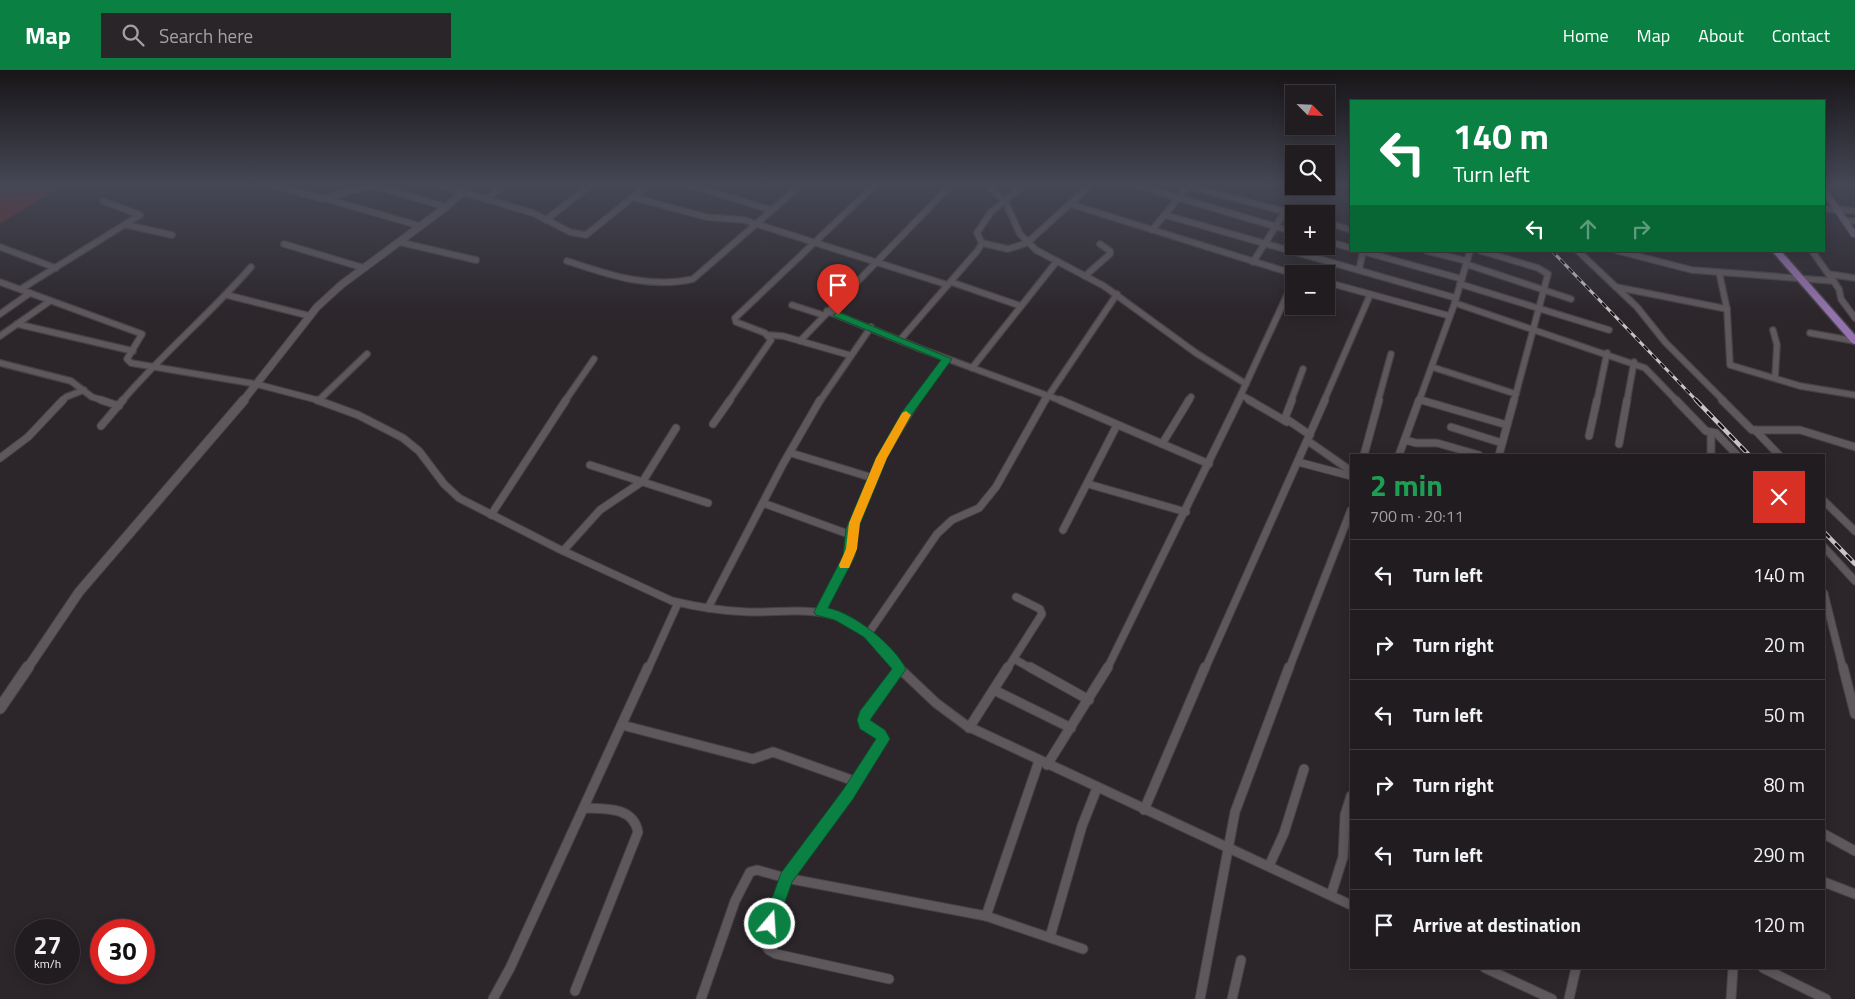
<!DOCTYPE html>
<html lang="en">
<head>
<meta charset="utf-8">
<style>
	body { margin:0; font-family:"Titillium Web",sans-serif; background:#292529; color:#f1f3f6; height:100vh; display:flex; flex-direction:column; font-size:19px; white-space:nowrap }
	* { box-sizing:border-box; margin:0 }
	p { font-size:16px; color:#a2a1a5 }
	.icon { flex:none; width:28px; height:28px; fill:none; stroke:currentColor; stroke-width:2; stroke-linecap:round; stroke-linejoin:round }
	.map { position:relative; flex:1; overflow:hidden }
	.side { position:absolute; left:1350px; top:384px; width:475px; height:515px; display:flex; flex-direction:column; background:#211c20; border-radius:0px; box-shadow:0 2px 12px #0003,0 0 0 1px #3e3a3e }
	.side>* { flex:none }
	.guide { position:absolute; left:1350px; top:30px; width:475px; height:152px; border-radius:0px; box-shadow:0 2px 12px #0003,0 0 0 1px #3e3a3e; background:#0b8043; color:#fff; overflow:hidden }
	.needle { width:32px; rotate:114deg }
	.controls { position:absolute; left:1285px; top:15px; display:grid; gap:10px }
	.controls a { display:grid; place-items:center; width:50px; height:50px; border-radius:0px; background:#211c20; box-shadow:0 2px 12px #0003,0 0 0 1px #3e3a3e; font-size:25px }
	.speed { position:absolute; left:15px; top:849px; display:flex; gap:10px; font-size:25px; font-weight:700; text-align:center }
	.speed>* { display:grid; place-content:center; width:65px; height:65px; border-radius:50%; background:#211c20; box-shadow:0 2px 12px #0003,0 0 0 1px #3e3a3e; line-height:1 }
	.speed small { font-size:12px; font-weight:400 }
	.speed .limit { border:8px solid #d22; background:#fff; color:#111 }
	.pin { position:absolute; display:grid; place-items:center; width:42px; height:42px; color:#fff; margin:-51px -21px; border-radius:50% 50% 50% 0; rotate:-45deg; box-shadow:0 0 5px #0007 }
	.pin .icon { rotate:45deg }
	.me { position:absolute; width:55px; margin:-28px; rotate:18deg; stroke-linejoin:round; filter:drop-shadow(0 0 4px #0008) }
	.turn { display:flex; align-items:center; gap:18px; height:105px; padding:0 20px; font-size:22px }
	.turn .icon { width:65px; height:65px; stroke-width:2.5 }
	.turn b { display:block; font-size:35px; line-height:42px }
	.lanes { display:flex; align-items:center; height:48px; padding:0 20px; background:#0003; justify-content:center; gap:25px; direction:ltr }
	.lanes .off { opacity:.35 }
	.round { display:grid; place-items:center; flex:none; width:52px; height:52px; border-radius:0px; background:#292529 }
	.overview { display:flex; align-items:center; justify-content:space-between; height:85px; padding:0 20px }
	h1 { font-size:30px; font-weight:700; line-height:38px; color:#1e9e55 }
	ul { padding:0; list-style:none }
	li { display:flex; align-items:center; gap:15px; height:70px; padding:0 20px; border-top:1px solid #3e3a3e }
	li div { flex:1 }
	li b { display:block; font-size:19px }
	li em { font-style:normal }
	header { display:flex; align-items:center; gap:30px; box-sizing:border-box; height:70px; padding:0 25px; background:#0b8043; color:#fff }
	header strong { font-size:24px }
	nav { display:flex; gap:28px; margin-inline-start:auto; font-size:18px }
	.search { width:350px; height:45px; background:#292529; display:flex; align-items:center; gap:12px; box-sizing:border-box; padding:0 18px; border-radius:0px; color:#a2a1a5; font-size:19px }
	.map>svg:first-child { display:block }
	.green { fill:#6e2829 }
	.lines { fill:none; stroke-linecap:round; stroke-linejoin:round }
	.minor-far2-casing { stroke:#464145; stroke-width:8 }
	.minor-far1-casing { stroke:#464145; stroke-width:9 }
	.minor-casing { stroke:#464145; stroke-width:11 }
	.tertiary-far2-casing { stroke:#464145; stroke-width:9 }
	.tertiary-far1-casing { stroke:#464145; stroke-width:11 }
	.tertiary-casing { stroke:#464145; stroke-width:13 }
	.secondary-casing { stroke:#464145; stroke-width:2 }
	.trunk-casing { stroke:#464145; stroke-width:3 }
	.minor-far2 { stroke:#5e575c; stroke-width:5.5 }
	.minor-far1 { stroke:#5e575c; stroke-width:7 }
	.minor { stroke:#5e575c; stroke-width:9 }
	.tertiary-far2 { stroke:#5e575c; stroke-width:7 }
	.tertiary-far1 { stroke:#5e575c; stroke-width:9 }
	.tertiary { stroke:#5e575c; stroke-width:11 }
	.secondary { fill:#72617b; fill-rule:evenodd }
	.trunk { fill:#9472ae; fill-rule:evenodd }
	.rail-far1-casing { stroke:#c9c3c8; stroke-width:3 }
	.rail-casing { stroke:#c9c3c8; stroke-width:4.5 }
	.rail-far1 { stroke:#131012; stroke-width:2; stroke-dasharray:6; stroke-linecap:butt }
	.rail { stroke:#131012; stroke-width:2.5; stroke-dasharray:8; stroke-linecap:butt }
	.route { fill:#0b8043; stroke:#07532c }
	.slow { fill:#f59e0b }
</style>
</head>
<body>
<header>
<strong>Map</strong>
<div class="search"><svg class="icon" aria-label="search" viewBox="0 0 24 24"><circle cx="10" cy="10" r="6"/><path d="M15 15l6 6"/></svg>Search here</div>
<nav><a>Home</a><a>Map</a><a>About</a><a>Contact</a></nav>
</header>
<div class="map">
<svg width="1855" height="929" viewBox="0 0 1855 929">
	<rect width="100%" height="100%" fill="#2c262b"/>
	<path class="green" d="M32,114H67L0,153V119C11,113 23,120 32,114Z"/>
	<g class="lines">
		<defs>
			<g id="minor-far2">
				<path d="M269,114L323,129L371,115L446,137"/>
				<path d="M435,114L533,143L570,162L586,165L649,114"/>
				<path d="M687,114L771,140"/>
				<path d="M985,114L1005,131L1020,164L1036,180L1104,216L1196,283L1246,314"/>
				<path d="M1132,114L1294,162"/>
				<path d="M1181,114L1294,144"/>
				<path d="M632,127L706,147L744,150L948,215"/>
				<path d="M327,129L420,156"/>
				<path d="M486,129L507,114"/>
				<path d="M1070,134L1294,204"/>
				<path d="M1824,139L1839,140"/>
				<path d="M1838,139L1855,141"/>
				<path d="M1165,145L1456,228"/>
				<path d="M546,150L592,114"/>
				<path d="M1846,151H1855"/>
				<path d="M1326,152L1351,160"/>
				<path d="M127,155L172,165"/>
				<path d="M1152,160L1190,114"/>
				<path d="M1326,171L1351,178"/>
				<path d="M399,172L476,190"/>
				<path d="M982,173L1008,179L1027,173L1092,114"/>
				<path d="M284,174L364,198"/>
				<path d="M0,177L56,198"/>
				<path d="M1361,181L1462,209"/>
				<path d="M1427,181L1467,191"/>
				<path d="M1481,181L1538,198L1548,204L1514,331"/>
				<path d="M1578,181L1637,237L1665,272L1724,331"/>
				<path d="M1618,181L1692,200L1834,211"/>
				<path d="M1812,181L1839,219L1841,229L1855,248"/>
				<path d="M567,191C609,205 649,219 693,209L802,114"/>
				<path d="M1253,192L1285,142"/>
				<path d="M1466,194L1571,229"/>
				<path d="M1359,200L1363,181"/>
				<path d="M1719,202L1727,239L1730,295L1800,316L1855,325"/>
				<path d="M1829,204L1855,208"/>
				<path d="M1085,206L1110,184V181L1100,174"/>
				<path d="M0,212L142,264L127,289L131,293L256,314L321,331"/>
				<path d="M951,212L1021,236"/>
				<path d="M1326,212L1450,246"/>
				<path d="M1460,214L1609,260"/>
				<path d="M1616,217L1727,239"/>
				<path d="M21,219L140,145L103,131"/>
				<path d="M227,225L310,246"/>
				<path d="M1455,233L1645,298L1677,331"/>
				<path d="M792,235L823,245"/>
				<path d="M827,241L921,279L1062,331"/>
				<path d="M0,244L30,223"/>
				<path d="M17,254L133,281"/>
				<path d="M1773,260L1777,275L1775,308"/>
				<path d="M1810,263L1855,271"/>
				<path d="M769,265L783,266L849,285"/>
				<path d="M0,266L50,231"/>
				<path d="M900,270L978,180L982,173L977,163L991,142L1025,114"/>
				<path d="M800,271L952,114"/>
				<path d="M0,293L71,311L92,327L105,331"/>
				<path d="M1432,297L1516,324"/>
				<path d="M972,298L1057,191"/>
				<path d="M1241,325L1252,331"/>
				<path d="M1421,330L1425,331"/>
				<path d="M62,331L66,327L84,320"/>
				<path d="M122,331C162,284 210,244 251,197"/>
				<path d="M318,331L367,284"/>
				<path d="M565,331L594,289"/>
				<path d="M729,331L771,270L765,263L736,252L735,248L876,114"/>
				<path d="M820,331L871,257"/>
				<path d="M916,331L947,289"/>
				<path d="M1045,331L1117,224"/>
				<path d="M1188,331L1191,327"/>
				<path d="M1238,331L1294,210"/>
				<path d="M1291,331L1303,299"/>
				<path d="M1324,331L1370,225"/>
				<path d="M1378,331L1391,284"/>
				<path d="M1419,331L1454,235L1470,181"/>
				<path d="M1597,331L1607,283"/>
				<path d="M1627,331L1634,292"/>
			</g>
			<g id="minor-far1">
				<path d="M101,330L119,336"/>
				<path d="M317,330L358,345L403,368L419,381L444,414L459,428L559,479L672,531C697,537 722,541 748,542C781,543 819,535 849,552C870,563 884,582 899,599"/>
				<path d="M1060,330L1209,394"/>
				<path d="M1249,330L1287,352"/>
				<path d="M1292,330L1285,348L1310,365"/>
				<path d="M1421,330L1507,355"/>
				<path d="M1676,330L1706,361L1716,363L1737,385"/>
				<path d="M1722,330L1752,360H1800L1855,377"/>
				<path d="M713,354L730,330"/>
				<path d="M101,356L123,330"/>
				<path d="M1451,357L1502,373"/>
				<path d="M1755,360L1779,385"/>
				<path d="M1711,363V385"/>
				<path d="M1589,366L1597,330"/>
				<path d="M1405,370L1416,373H1437L1479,385"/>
				<path d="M1308,371L1351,401"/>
				<path d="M1162,374L1189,330"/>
				<path d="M1619,374L1627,330"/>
				<path d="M791,383L873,408"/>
				<path d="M1364,385L1379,330"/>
				<path d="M1399,385L1419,330"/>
				<path d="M1499,385L1514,330"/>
				<path d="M0,388L28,367L63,330"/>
				<path d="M1298,392L1351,406"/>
				<path d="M590,395L708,433"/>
				<path d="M1088,414L1186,442"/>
				<path d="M1824,431L1855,461"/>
				<path d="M763,433L851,465"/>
				<path d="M491,445L566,330"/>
				<path d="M1063,460L1117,355"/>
				<path d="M1824,477L1855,511"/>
				<path d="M563,481L600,440L643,411L676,358"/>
				<path d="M1824,523L1843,599"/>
				<path d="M708,538L783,394L820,330"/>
				<path d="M820,542L849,485L852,459L882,387L917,330"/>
				<path d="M868,564L937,464L952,450L979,438L996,417L1045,330"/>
				<path d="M1014,589L1032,599"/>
				<path d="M648,599L678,533"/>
				<path d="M1007,599L1042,544L1040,539L1016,527"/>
				<path d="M1107,599L1239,330"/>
				<path d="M1205,599L1325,330"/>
				<path d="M1289,599L1351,440"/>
			</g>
			<g id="minor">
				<path d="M898,597L936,633L967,656L1351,835"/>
				<path d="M1030,597L1089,630"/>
				<path d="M1843,597L1855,644"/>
				<path d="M994,620L1071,658"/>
				<path d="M622,655L753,689L773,682L857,712"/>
				<path d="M969,658L1008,597"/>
				<path d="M1047,695L1108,597"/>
				<path d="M1144,740L1205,597"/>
				<path d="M1824,764L1855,781"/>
				<path d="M1269,796L1284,763L1304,699"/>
				<path d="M1824,812L1855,824"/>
				<path d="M1331,825L1343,787L1345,745L1351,726"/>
				<path d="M986,846L1039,691"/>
				<path d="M1050,867L1082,756L1097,718"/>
				<path d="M1485,898L1552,929"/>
				<path d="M1763,898L1826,929"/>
				<path d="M889,909L776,884L769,880L764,873L786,808L848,725L884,669L880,664L864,655L865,645L900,599"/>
				<path d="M575,921L638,762C633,736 605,739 584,738"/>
				<path d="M493,929L510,898L648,597"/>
				<path d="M701,929L735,831L750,802L757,800L786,808L986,846L1083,879"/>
				<path d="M1200,929L1235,742L1289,597"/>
				<path d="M1232,929L1241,890"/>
				<path d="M1569,929L1576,898"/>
				<path d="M1731,929L1733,898"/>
			</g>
			<path id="tertiary-far2" d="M243,331L317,237L341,215L446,137L472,114"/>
			<path id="tertiary-far1" d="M27,599L79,522L244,330"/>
			<path id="tertiary" d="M0,638L28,597"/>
			<path id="secondary" d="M1824,119H1827L1855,160V167H1852L1824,126Z"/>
			<path id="trunk" d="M1772,181H1781L1855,265V274L1852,273Z"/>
		</defs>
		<use href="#minor-far2" class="minor-far2-casing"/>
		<use href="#minor-far1" class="minor-far1-casing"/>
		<use href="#minor" class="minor-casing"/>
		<use href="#tertiary-far2" class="tertiary-far2-casing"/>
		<use href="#tertiary-far1" class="tertiary-far1-casing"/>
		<use href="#tertiary" class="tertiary-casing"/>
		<use href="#secondary" class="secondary-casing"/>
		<use href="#trunk" class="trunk-casing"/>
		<use href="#minor-far2" class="minor-far2"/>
		<use href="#minor-far1" class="minor-far1"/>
		<use href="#minor" class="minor"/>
		<use href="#tertiary-far2" class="tertiary-far2"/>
		<use href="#tertiary-far1" class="tertiary-far1"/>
		<use href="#tertiary" class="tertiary"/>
		<use href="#secondary" class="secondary"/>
		<use href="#trunk" class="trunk"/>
		<defs>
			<path id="rail-far1" d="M1552,181L1697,331"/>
			<g id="rail">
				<path d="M1696,330L1749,385"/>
				<path d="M1824,462L1855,494"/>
			</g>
		</defs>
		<use href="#rail-far1" class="rail-far1-casing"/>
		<use href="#rail" class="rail-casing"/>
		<use href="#rail-far1" class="rail-far1"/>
		<use href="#rail" class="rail"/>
	</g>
	<linearGradient id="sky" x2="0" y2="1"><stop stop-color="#181518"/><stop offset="0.47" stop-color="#454755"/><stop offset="1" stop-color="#454755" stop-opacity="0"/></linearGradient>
	<rect width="1855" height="244" fill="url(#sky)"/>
	<path class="route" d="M838,242L952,289L910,347L887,388L858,459L855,486L828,538C854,543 894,575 906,599L870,650L885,660L890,669L853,729L792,812L775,860L770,862L765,860L763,854L781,803L843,720L876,669L860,659L857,650L860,641L892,599L864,567L835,550L816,545L814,542L843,486L846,459L876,388L902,342L941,290L835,247L833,245Z"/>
	<path class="slow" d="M906,341L911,345L887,388L860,453L857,479L849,498H840L839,495L846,479L849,453L876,388L902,343Z"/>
</svg>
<div class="controls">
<a><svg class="needle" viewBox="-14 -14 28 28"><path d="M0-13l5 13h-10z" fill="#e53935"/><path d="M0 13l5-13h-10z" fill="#a2a1a5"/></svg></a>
<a><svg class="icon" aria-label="search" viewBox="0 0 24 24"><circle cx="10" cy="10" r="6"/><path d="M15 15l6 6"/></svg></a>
<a>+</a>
<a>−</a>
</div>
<div class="speed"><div>27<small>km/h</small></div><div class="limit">30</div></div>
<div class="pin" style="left:838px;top:245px;background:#d93025"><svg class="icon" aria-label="arrive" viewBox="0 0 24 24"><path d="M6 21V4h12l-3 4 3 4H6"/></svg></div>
<svg class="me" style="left:770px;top:854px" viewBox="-20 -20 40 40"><circle r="17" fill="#0b8043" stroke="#fff" stroke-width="3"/><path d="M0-11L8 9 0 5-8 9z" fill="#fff"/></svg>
<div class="guide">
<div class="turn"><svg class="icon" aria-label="left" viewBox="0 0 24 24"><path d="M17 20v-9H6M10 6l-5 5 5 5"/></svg><div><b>140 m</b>Turn left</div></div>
<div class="lanes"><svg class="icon" aria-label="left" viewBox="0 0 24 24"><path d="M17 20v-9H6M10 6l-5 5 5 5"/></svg><svg class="icon off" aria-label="ahead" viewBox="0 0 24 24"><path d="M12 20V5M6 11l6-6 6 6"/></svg><svg class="icon off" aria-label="right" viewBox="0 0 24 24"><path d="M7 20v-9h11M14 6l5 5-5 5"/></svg></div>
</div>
<section class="side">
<div class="overview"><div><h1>2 min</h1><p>700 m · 20:11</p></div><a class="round" style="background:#d93025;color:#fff"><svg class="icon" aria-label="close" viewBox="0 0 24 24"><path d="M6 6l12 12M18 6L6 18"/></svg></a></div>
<ul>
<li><svg class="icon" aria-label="left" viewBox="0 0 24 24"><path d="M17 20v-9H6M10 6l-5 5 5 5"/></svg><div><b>Turn left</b></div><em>140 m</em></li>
<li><svg class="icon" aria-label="right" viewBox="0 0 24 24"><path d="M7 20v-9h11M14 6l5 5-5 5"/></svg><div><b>Turn right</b></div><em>20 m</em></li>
<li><svg class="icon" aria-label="left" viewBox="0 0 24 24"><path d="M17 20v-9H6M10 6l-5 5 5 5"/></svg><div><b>Turn left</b></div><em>50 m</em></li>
<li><svg class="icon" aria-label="right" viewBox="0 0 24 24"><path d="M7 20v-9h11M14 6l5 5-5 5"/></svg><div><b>Turn right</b></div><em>80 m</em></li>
<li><svg class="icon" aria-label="left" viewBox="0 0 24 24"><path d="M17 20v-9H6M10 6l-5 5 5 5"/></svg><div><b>Turn left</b></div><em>290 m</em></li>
<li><svg class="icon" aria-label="arrive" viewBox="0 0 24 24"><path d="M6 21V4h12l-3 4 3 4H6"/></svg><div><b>Arrive at destination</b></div><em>120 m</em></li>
</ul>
</section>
</div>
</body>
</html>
